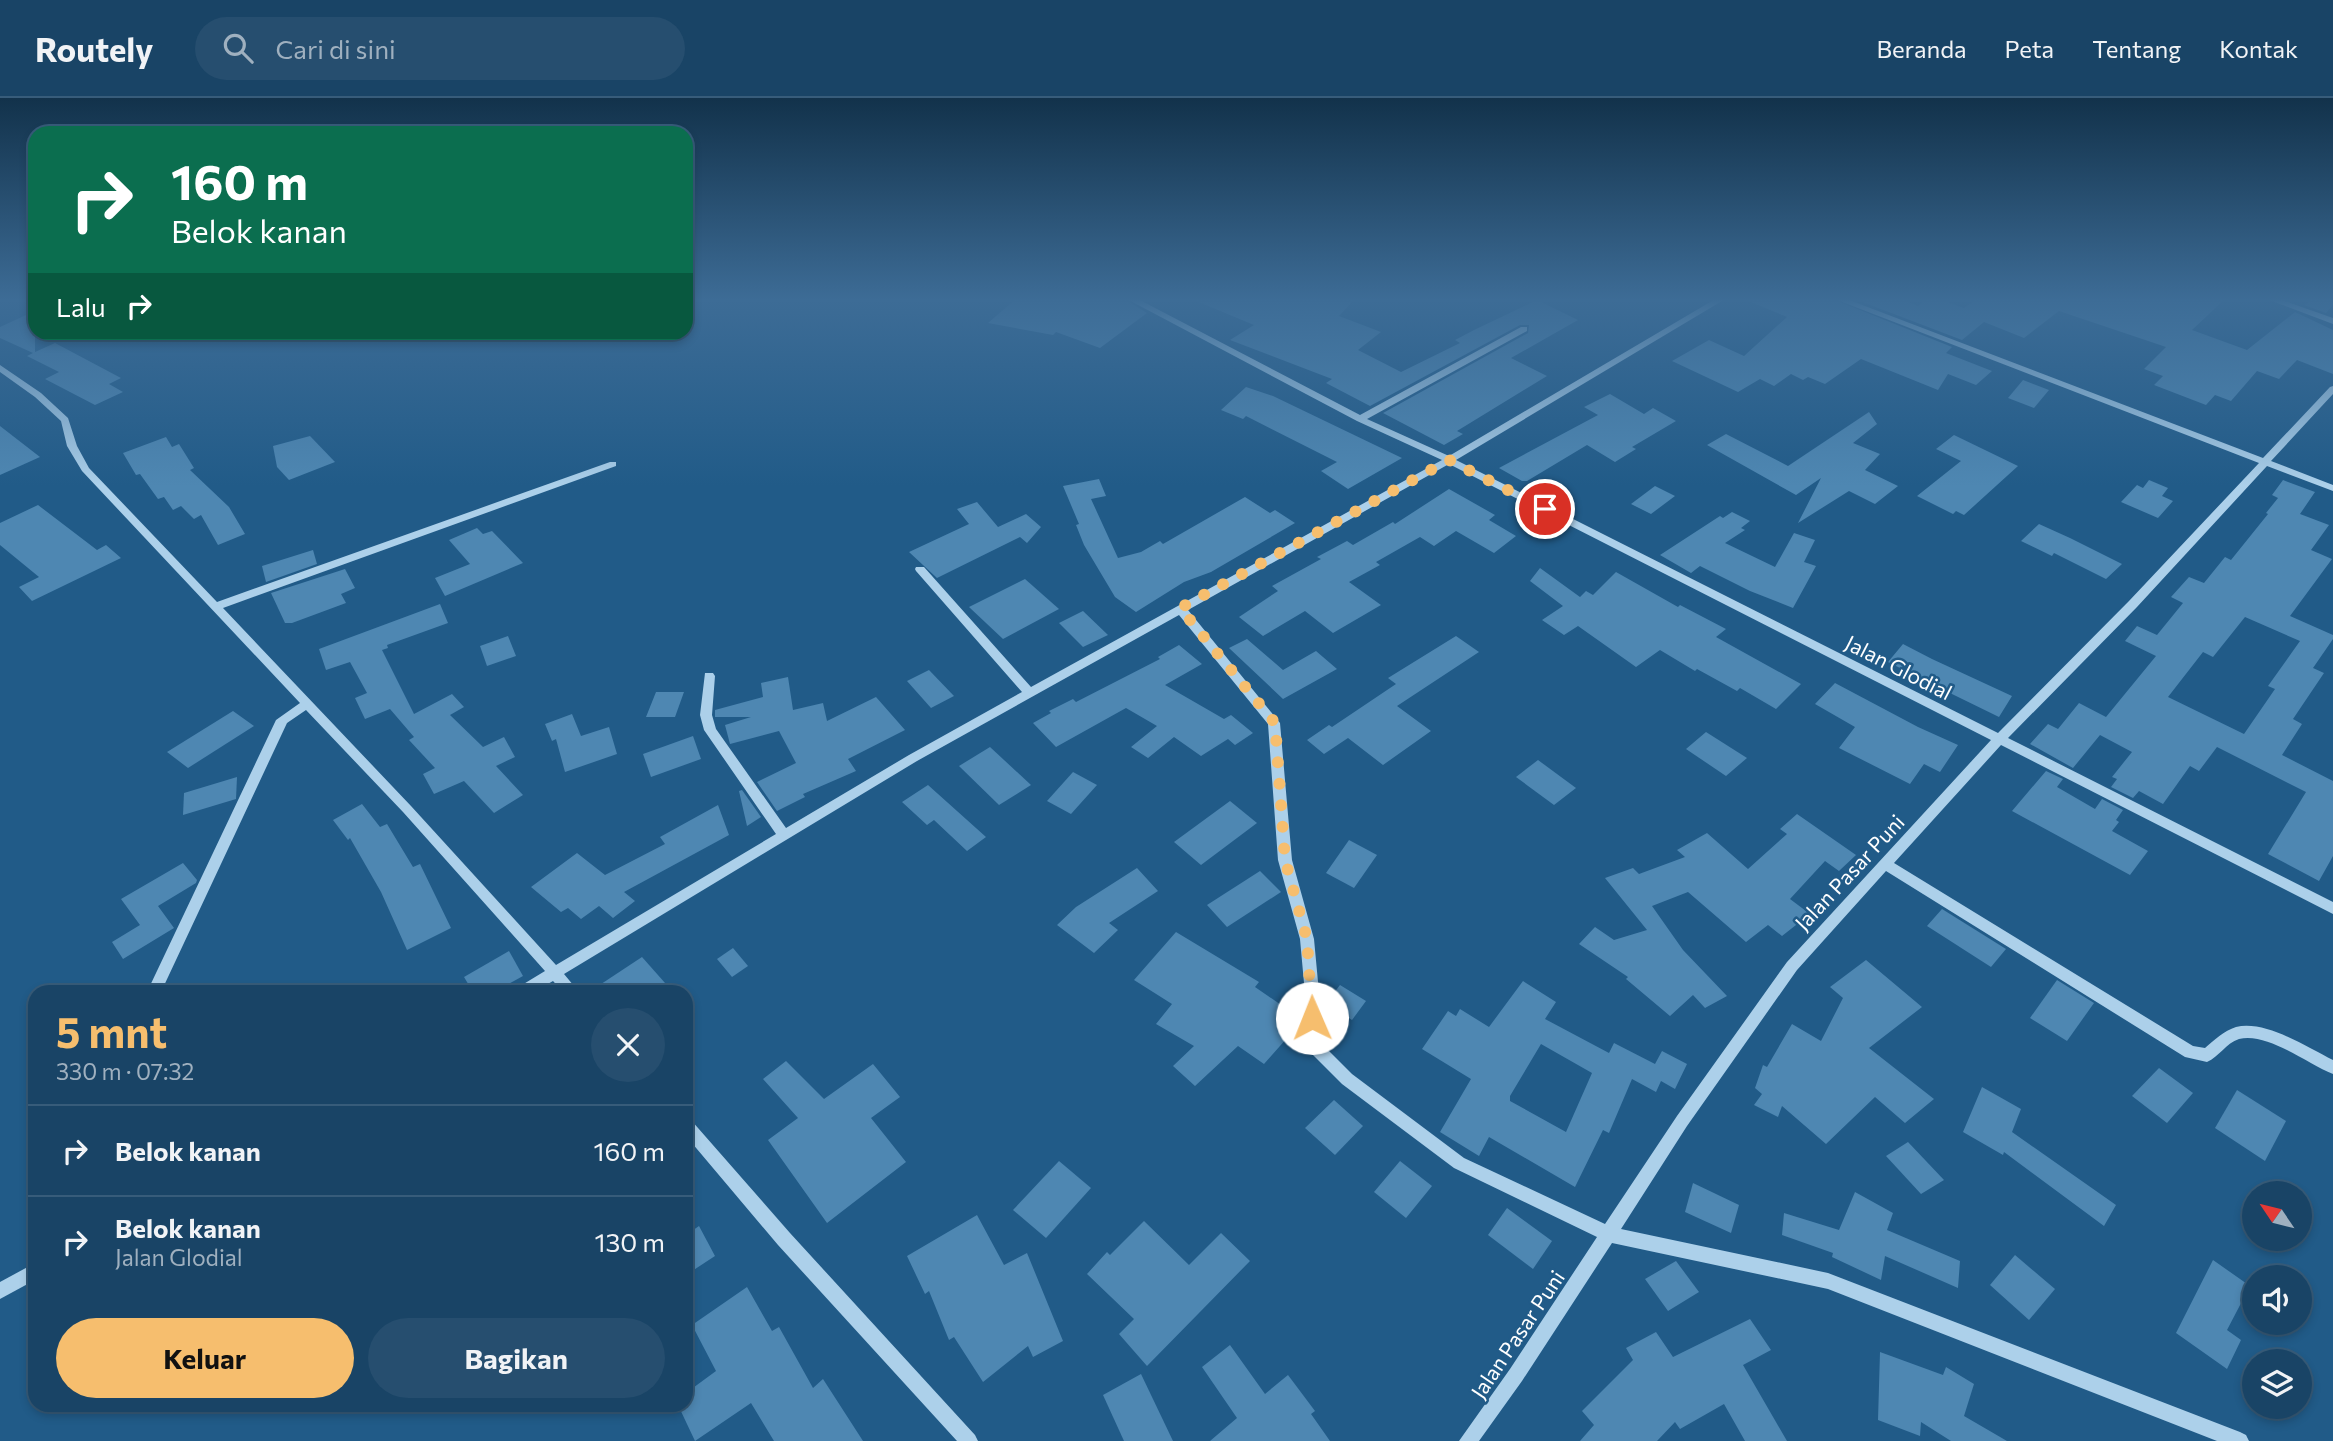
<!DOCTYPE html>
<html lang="id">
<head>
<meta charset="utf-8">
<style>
	body { margin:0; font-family:Commissioner,sans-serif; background:#264e6f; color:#f1f3f6; height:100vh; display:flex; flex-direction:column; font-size:26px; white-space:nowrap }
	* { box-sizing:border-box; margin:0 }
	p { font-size:23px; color:#9fb0bf }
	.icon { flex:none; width:38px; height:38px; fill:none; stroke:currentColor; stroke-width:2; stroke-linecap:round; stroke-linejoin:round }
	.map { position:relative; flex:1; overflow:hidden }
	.panel { position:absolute; left:28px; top:887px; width:665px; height:427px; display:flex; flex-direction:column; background:#194466; border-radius:21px; box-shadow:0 4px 10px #0003,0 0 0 2px #375c7a }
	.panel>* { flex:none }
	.top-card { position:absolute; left:28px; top:28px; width:665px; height:214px; border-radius:21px; box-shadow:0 4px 10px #0003,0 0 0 2px #375c7a; background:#0b6e4f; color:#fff; overflow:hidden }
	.needle { width:46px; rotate:305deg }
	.tools { position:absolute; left:2242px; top:1083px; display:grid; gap:14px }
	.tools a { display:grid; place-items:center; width:70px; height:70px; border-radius:50%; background:#194466; box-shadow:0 4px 10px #0003,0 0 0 2px #375c7a; font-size:35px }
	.pin { position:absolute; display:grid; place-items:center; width:60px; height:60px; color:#fff; margin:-30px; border:4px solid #fff; border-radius:50%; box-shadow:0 2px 7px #0007 }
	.me { position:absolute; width:77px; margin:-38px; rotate:359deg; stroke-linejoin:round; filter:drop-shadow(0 0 5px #0008) }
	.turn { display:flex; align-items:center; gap:24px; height:147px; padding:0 28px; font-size:32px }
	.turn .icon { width:91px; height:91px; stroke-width:2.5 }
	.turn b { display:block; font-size:49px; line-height:60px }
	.then { display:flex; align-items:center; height:66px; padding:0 28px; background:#0003; gap:14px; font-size:26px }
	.round { display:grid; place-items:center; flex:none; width:74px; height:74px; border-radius:37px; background:#264e6f }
	.headline { display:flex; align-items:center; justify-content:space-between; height:119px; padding:0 28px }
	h1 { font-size:42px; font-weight:700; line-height:52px; color:#f6be6e }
	.action { display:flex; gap:14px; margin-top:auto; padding:14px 28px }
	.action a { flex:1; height:80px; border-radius:42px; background:#f6be6e; color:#111; font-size:28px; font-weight:700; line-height:80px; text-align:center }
	.action a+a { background:#264e6f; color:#f1f3f6 }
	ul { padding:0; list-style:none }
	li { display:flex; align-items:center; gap:21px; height:91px; padding:0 28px; border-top:2px solid #375c7a }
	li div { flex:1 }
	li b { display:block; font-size:26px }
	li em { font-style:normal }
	header { display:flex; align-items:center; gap:42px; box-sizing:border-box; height:98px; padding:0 35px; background:#194466; border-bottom:2px solid #375c7a }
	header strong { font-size:33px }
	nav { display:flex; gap:38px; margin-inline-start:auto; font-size:24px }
	.search { width:490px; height:63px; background:#264e6f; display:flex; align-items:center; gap:18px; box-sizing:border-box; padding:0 24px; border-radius:38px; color:#9fb0bf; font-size:26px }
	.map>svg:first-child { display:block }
	.building { fill:#4e87b2; fill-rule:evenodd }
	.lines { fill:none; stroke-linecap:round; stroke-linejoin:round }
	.minor { fill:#acd0ea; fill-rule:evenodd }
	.route { stroke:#f6be6e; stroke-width:12; stroke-dasharray:0 21.6 }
	.labels { text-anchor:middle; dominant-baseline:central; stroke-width:5; stroke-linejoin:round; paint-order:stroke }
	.street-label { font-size:21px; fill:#fff; stroke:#215b88 }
</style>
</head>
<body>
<header>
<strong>Routely</strong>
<div class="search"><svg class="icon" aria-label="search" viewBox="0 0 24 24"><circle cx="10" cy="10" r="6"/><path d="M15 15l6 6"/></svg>Cari di sini</div>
<nav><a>Beranda</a><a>Peta</a><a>Tentang</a><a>Kontak</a></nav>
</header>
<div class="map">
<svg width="2333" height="1343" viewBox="0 0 2333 1343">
	<rect width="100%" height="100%" fill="#215b88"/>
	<g class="building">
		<path d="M1017,200H1123L1147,215L1100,250L1056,234L1053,237L988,225Z"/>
		<path d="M1189,200H1356L1339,218L1381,234L1358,252L1401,274L1460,245L1455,242L1474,232L1537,202L1578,222L1511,260L1547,278L1457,333L1463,336L1444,347L1383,315L1528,235L1529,227H1520L1370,308L1326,285L1332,281L1230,242L1254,227Z"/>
		<path d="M1741,200H1830L1952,249L1946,255L1992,273L1976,287L1948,276L1938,292L1861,261L1825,286L1808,279L1803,282L1791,276L1774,288L1760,281L1738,294L1672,263L1709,242L1744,258L1787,219Z"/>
		<path d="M1852,200H1899L1918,208L1927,200H1936L1964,210L1978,200H2226L2192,232L2247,252L2295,214L2333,232V276L2297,262L2279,281L2257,273L2231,303L2215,297L2206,307L2154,287L2163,278L2144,271L2166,249L2059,213L2024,240L1984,224L1962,242Z"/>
		<path d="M2314,200H2333V207L2326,215L2304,207Z"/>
		<path d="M26,217L35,221V254L55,245L121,280L109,286L123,294L95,307L45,281L59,274L27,258L33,255L0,240V229Z"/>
		<path d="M2023,282L2049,292L2034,310L2008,300Z"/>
		<path d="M1246,289L1273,298L1402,360L1348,391L1321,373L1337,364L1246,318L1243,321L1221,312Z"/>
		<path d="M1610,296L1644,316L1653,310L1676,323L1632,349L1636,351L1615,364L1587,347L1527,383H1522L1499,370L1598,317L1584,309Z"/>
		<path d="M1869,314L1877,326L1853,345L1880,356L1865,372L1898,388L1875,406L1849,393L1798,425L1821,380L1796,397L1707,347L1726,336L1788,368Z"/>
		<path d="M0,328L40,359L0,377Z"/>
		<path d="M1954,337L2018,368L1964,417L1956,413L1953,416L1917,398L1961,363L1936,351Z"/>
		<path d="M310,338L335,364L289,382L277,369L273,348Z"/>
		<path d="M166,339L172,349L179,346L194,370L190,372L229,409L245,436L218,447L201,417L194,421L181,408L173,412L164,399L158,401L140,376L136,377L123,355Z"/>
		<path d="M1099,381L1106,398L1091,401L1118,460L1141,454L1160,443L1163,446L1245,399L1270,415L1275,412L1295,425L1211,474L1184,484L1136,514L1115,499L1084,447L1076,427L1079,426L1063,388Z"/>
		<path d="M2149,382L2168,390L2162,398L2173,403L2158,420L2121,404L2137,387L2143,390Z"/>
		<path d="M2283,382L2315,394L2300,416L2329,427L2311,452L2332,461L2290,518L2333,537V541L2313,570L2324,575L2293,621L2302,626L2282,657L2333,683V758L2319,783L2268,756L2306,694L2217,649L2199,673L2190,668L2163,706L2139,693L2133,700L2111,689L2117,681L2112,679L2132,654L2100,637L2073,670L2030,646L2048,626L2058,631L2079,605L2106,619L2156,558L2125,543L2137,528L2157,537L2183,505L2171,499L2189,479L2204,485L2225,459L2231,462L2268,416L2266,415L2278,400L2272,397ZM2245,519L2300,543L2268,588L2275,591L2244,636L2168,599L2203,554L2213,559Z"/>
		<path d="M1655,388L1675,398L1651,416L1631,406Z"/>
		<path d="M1449,391L1495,417L1489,422L1516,438L1494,455L1456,433L1434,448L1420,439L1376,464L1380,467L1349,484L1381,507L1333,535L1305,513L1263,538L1239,519L1278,493L1272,488L1321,461L1317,459L1347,443L1353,447L1393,424L1395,426Z"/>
		<path d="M977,404L998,429L1026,416L1041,429L1027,445L1020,439L937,480L909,454L969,426L957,411Z"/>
		<path d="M38,407L97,452L106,447L121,460L32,503L19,489L39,479L0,447V425Z"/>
		<path d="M1732,414L1750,423L1741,430L1745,432L1725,445L1775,469L1794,435L1815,442L1804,464L1816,468L1793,510L1750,493L1700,468L1691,475L1660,457L1720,418L1723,420Z"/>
		<path d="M2039,426L2070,440L2122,466L2106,481L2054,455L2052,458L2021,443Z"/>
		<path d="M477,430L483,436L492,433L523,465L445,498L435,480L470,466L449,442Z"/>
		<path d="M313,452L317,466L266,484L262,468Z"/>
		<path d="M1540,470L1580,499L1586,493L1593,497L1616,474L1678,509L1680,507L1726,531L1716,539L1801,586L1776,611L1740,590L1737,593L1697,571L1695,573L1660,552L1636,569L1578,528L1564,537L1542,522L1563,508L1530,483Z"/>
		<path d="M345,471L355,490L341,496L346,505L292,525H285L271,495Z"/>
		<path d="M1025,481L1059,511L1003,541L969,509Z"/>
		<path d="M440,506L448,525L387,547L388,550L382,552L414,616L452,596L464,609L450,617L483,649L504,639L515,659L496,668L523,697L494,715L464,683L434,696L423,676L435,670L409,642L414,639L390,611L365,621L355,600L367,595L350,564L326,572L319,551Z"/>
		<path d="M1083,513L1108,537L1083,549L1059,525Z"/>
		<path d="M508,538L516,558L487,568L480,548Z"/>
		<path d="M1456,538L1479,554L1397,608L1431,633L1383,667L1348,640L1324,656L1307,642L1329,627L1332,629L1396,586L1388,580Z"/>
		<path d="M1247,541L1283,572L1316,553L1337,571L1283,601L1229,550Z"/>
		<path d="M1903,546L1932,561L2012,598L1999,619L1954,597L1888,564Z"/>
		<path d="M1179,547L1202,566L1165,587L1224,621L1231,617L1253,635L1235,647L1228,641L1201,658L1174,639L1148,660L1131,649L1157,628L1126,610L1056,649L1033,625L1051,615L1049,613L1073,601L1076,604L1160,561L1158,559Z"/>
		<path d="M929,572L954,598L931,610L907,583Z"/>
		<path d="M788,579L793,612L823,605L827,623L876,599L905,632L848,661L856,673L803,696L805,699L777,713L757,684L796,665L779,633L730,646L725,627L751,619H715V612L763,599L761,585Z"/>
		<path d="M1835,585L1918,629L1958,647L1940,674L1924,666L1910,686L1839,650L1855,629L1815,606Z"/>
		<path d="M656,594H684L675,619H646Z"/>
		<path d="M233,613L254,628L188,670L167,654Z"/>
		<path d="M572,616L581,638L609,629L617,656L565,674L556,641L552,643L545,626Z"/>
		<path d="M1706,634L1747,660L1726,678L1686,651Z"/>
		<path d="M693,638L701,661L651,679L643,656Z"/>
		<path d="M990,649L1031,687L999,707L959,668Z"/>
		<path d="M1538,662L1576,690L1554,707L1516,679Z"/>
		<path d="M2046,673L2063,681L2057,689L2095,711L2102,701L2123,712L2116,722L2119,724L2112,733L2148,753L2130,777L2012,713Z"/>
		<path d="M1073,674L1097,687L1071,716L1047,703Z"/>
		<path d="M237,679L236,701L183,717L184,695Z"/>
		<path d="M928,687L986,739L967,753L934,722L927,727L902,704Z"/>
		<path d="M742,692L761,719L747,728L739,693Z"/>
		<path d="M1230,703L1257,725L1201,767L1174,744Z"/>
		<path d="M362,706L380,729L387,726L413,769L420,766L451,830L407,852L381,794L350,740L348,742L333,722Z"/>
		<path d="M718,707L729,737L624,794L635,803L613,820L599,808L581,821L568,810L561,814L531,789L577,755L605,777L665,746L660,739Z"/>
		<path d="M1797,716L1856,757L1839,773L1825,763L1790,801L1810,816L1782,838L1768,827L1746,844L1688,794L1652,808L1683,852L1727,898L1705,910L1693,897L1670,918L1626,881L1628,879L1579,846L1595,829L1614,842L1647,832L1605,780L1633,770L1639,776L1685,759L1677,752L1707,735L1748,771L1787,736L1780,731Z"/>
		<path d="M1349,742L1377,757L1354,790L1326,775Z"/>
		<path d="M183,765L197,782L196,785L158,808L174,830L123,861L112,844L140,827L121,801Z"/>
		<path d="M1137,770L1158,793L1109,825L1118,832L1094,855L1057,827L1076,809Z"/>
		<path d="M1260,773L1281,794L1227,829L1207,807Z"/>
		<path d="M1942,811L2006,851L1991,869L1927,828Z"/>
		<path d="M1176,834L1259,884L1255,889L1303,922L1264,966L1238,948L1195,988L1173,968L1194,948L1156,926L1172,906L1134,882Z"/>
		<path d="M733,850L748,868L732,879L717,861Z"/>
		<path d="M509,853L523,878L494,894H473L464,879Z"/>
		<path d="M642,859L673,894H589Z"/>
		<path d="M1866,862L1922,909L1869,950L1934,1001L1905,1025L1875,999L1826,1046L1782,1008L1778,1019L1754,1007L1762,996L1755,990L1763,967L1767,969L1792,926L1821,943L1843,900L1830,889Z"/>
		<path d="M2057,882L2094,905L2067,943L2030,920Z"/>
		<path d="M1523,883L1556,904L1545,921L1609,955L1614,945L1655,966L1662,953L1687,966L1675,991L1661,983L1656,994L1632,981L1609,1035L1603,1032L1575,1089L1489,1039L1479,1058L1440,1034L1471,981L1422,951L1448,913L1456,918L1460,911L1489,929ZM1541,946L1592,975L1566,1034L1510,1003V998Z"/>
		<path d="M1340,887L1366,903L1352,922L1326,905Z"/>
		<path d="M786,963L824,1001L873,966L900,999L871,1020L906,1064L827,1125L768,1042L798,1020L763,981Z"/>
		<path d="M2159,970L2193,995L2167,1025L2132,998Z"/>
		<path d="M1982,989L2021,1011L2012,1034L2116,1107L2104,1128L2004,1054L2003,1057L1963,1034Z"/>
		<path d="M2237,992L2286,1023L2265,1063L2215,1030Z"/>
		<path d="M1334,1002L1363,1028L1335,1057L1305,1030Z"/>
		<path d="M1908,1044L1944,1082L1921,1096L1886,1058Z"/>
		<path d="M1059,1063L1091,1090L1046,1140L1013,1112Z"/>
		<path d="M1400,1063L1432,1088L1406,1120L1374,1094Z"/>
		<path d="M1693,1085L1739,1107L1731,1135L1685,1114Z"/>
		<path d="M1855,1094L1893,1115L1887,1132L1960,1163L1958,1190L1885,1158L1881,1182L1832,1159L1833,1155L1782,1137L1784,1115L1839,1132Z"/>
		<path d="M1507,1110L1552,1143L1533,1171L1488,1137Z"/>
		<path d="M977,1117L1004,1167L1027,1155L1063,1243L1033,1259L1028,1248L983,1284L954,1239L949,1242L929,1193L925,1196L907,1158Z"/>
		<path d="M1144,1123L1189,1167L1221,1135L1250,1163L1147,1268L1119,1236L1134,1221L1087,1176L1107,1154L1110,1157Z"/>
		<path d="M699,1128L715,1158L686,1177V1137Z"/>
		<path d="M2015,1157L2055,1191L2029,1222L1990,1187Z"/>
		<path d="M2213,1162L2250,1188L2227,1232L2241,1242L2227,1271L2176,1235Z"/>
		<path d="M1676,1163L1699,1194L1668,1213L1645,1181Z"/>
		<path d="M747,1189L772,1233L779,1229L813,1290L823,1281L863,1343H774L751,1305L695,1343L678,1307H686V1295L716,1273L692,1227Z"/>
		<path d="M1750,1221L1771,1252L1743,1267L1787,1343H1745L1724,1306L1680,1331L1675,1324L1657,1343H1580L1594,1327L1582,1313L1633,1262L1626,1250L1656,1234L1673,1259Z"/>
		<path d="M1230,1247L1265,1296L1288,1277L1315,1313L1311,1316L1330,1343H1210L1237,1320L1202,1269Z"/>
		<path d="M1880,1254L1943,1277L1946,1269L1974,1286L1964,1318L2007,1343H1951L1921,1324L1920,1338L1878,1322Z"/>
		<path d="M1141,1276L1173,1343H1124L1103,1297Z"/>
	</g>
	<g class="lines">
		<g class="minor">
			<path d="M1125,200H1136L1360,317L1521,229H1527V233L1367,321L1449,358L1717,200H1727L1456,362L1998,635L2129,503L2259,365L1832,200H1844L2263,360L2330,289L2333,288V296L2271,363L2333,387V393L2267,368L2137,509L2008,640L2333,804V816L2001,647L1894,765L2193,948L2205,950C2214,942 2224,933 2236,929C2266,922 2307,949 2333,962V976C2307,966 2268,934 2239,941C2226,945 2219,959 2207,964L2185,959L1886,773L1797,872L1687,1028L1621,1131L1828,1175L2240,1334L2246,1337L2249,1343H2217L1828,1191L1612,1145L1522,1283L1479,1343H1459L1510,1271L1597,1139L1454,1070L1342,986L1312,956L1310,951L1300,841L1278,762L1268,626L1179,517L917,663L564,876L579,894H563L553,883L534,894H515L517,890L545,873L403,714L306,612L287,625L161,894H147L276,622L300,605L82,373L67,348L61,323L35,299L0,274V267L41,295L68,320L77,348L89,370L217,504L610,364H616V368L223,510L411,708L556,867L776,736L704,632L700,617L705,575H713L715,578L712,617L716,631L786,730L909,657L1022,594L916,473L915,471L916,469H924L1031,589L1442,362L1357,323ZM1449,366L1991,642L1787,864L1677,1018L1605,1126L1464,1060L1352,976L1324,948L1314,841L1292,762L1280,625L1188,512Z"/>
			<path d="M2264,200H2276L2333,220V226Z"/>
			<path d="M686,1020L691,1022L790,1135L975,1337L978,1343H957L778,1147L686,1038Z"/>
			<path d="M35,1165V1182L0,1201V1184Z"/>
		</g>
	</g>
	<linearGradient id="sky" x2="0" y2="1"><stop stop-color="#12324b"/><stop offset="0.52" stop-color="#3d6c96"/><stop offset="1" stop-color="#3d6c96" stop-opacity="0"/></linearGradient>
	<rect width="2333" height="388" fill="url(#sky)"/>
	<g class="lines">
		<path class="route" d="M1312,920L1307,841L1285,762L1275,625L1180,510L1449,362L1545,411"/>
	</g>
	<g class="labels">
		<g class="street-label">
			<text transform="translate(1899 569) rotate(27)">Jalan Glodial</text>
			<text transform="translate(1849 774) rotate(-47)">Jalan Pasar Puni</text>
			<text transform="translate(1517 1236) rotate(-56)">Jalan Pasar Puni</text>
		</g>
	</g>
</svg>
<div class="tools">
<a><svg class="needle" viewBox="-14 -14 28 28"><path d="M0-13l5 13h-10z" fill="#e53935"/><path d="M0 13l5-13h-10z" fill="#9fb0bf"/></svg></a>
<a><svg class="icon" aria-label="sound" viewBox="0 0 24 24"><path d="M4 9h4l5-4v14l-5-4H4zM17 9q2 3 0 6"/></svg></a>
<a><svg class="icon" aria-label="layers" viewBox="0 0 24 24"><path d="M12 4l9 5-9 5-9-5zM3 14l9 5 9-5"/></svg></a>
</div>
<div class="pin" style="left:1545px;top:411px;background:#d93025"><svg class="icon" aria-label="arrive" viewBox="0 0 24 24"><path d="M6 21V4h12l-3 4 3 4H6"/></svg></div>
<svg class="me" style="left:1312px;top:920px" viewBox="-20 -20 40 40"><circle r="19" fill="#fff"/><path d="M0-13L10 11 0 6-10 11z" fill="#f6be6e"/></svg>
<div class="top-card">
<div class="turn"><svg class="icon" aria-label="right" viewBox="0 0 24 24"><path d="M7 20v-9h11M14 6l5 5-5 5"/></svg><div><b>160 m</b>Belok kanan</div></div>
<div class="then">Lalu<svg class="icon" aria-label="right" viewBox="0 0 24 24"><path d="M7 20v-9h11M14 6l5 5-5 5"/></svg></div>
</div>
<section class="panel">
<div class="headline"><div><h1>5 mnt</h1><p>330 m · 07:32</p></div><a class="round"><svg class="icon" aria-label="close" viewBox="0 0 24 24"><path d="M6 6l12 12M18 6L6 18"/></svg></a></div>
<ul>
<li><svg class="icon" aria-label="right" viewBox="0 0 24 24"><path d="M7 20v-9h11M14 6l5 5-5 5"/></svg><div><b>Belok kanan</b></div><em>160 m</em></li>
<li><svg class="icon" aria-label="right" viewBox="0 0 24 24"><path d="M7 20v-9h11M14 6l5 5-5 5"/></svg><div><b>Belok kanan</b><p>Jalan Glodial</p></div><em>130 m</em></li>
</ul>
<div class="action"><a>Keluar</a><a>Bagikan</a></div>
</section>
</div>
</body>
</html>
